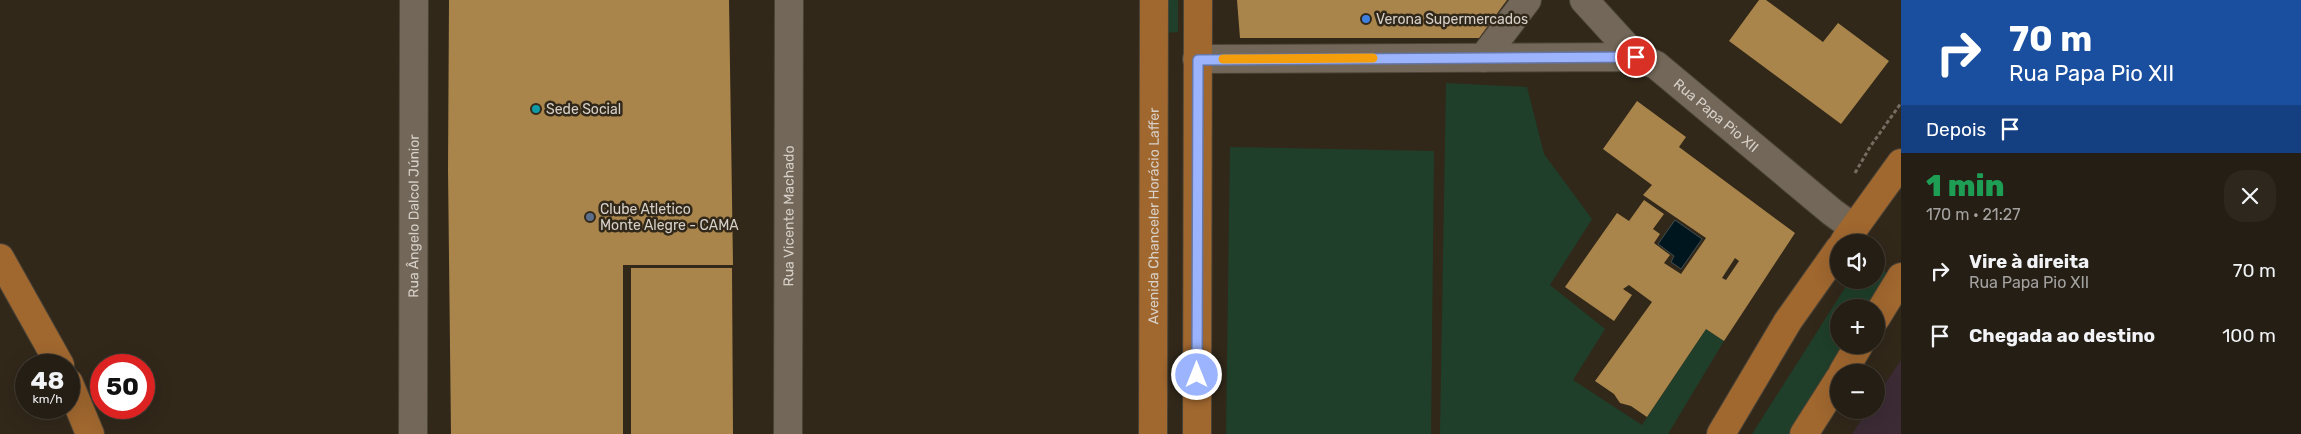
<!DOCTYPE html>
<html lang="pt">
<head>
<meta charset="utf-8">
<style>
	body { margin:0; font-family:Rubik,sans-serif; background:#2d271d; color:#f1f3f6; height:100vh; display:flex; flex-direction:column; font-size:19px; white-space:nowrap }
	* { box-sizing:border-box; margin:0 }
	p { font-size:16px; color:#a3a2a0 }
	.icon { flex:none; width:28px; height:28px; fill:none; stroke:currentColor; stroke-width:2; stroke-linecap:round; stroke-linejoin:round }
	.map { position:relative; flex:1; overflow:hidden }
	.side { display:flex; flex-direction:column; background:#251e14; width:400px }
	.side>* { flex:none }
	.hud { background:#1a4fa0; color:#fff; overflow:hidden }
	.fabs { position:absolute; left:1830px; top:234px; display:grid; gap:10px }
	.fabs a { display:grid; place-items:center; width:55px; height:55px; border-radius:50%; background:#251e14; box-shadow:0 5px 20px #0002,0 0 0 1px #423c34; font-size:25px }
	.speed { position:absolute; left:15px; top:354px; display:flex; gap:10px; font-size:25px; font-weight:700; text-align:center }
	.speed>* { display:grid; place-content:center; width:65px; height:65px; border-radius:50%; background:#251e14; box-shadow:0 5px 20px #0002,0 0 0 1px #423c34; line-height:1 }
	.speed small { font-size:12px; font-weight:400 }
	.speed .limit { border:8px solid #d22; background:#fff; color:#111 }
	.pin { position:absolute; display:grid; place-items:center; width:42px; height:42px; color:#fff; margin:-21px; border:2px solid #fff; border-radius:50%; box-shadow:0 1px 5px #0007 }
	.me { position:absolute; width:55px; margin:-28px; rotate:0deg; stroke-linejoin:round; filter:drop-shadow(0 0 4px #0008) }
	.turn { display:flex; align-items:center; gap:18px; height:105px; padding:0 25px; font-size:22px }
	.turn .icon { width:65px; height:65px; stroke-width:2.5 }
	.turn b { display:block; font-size:35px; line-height:42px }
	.then { display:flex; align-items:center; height:48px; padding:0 25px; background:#0003; gap:10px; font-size:19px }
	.round { display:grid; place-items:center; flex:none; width:52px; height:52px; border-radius:20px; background:#2d271d }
	.overview { display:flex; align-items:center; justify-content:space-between; height:85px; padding:0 25px }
	h1 { font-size:30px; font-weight:800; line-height:38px; color:#1e9e55 }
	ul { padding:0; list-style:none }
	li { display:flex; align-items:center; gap:15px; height:65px; padding:0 25px }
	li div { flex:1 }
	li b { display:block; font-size:19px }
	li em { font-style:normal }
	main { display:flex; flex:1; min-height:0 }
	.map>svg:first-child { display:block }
	.commercial { fill:#3c2b35 }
	.green { fill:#1f3f2a }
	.water { fill:#00161e; stroke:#404e51 }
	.building { fill:#a9854c; fill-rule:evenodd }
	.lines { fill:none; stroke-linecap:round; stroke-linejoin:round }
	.minor-casing { stroke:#4a4337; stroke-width:30 }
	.major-casing { stroke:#4a4337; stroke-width:30 }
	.path { stroke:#756d62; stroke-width:3; stroke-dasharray:4 2.5; stroke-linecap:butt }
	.minor { stroke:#726758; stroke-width:28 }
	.major { stroke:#a0672f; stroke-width:28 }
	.route-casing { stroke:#6575a4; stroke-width:12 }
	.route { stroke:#9cb4fd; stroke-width:9 }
	.slow { stroke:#f59e0b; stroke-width:9 }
	.shop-dot { fill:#3f7fe0; stroke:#31281a; stroke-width:2 }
	.culture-dot { fill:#0f9aa8; stroke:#31281a; stroke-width:2 }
	.service-dot { fill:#5c6f8a; stroke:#31281a; stroke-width:2 }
	.labels { text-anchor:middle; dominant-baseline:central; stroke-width:5; stroke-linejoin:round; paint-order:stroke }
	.poi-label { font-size:14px; fill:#d6d0c8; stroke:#31281a; text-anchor:start }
	.street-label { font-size:14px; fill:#d6d0c8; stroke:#31281a }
</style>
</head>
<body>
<main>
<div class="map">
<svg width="1901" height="434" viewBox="0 0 1901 434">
	<rect width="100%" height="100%" fill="#31281a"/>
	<path class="commercial" d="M1901,360V434H1852L1868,410H1876V397Z"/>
	<g class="green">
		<path d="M1166,0H1178V32L1165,33Z"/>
		<path d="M1446,83L1527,87L1544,154L1592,219L1550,285L1605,329L1573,380L1642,425L1706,329L1724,341L1668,434H1440Z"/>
		<path d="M1230,147L1434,151L1431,434H1226Z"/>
		<path d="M1876,265L1882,267L1887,274L1870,307L1839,308V345H1846L1789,434H1752L1850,280H1876Z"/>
	</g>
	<path class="water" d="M1675,220L1702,239L1681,269L1671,262L1674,256L1658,244Z"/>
	<g class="building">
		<path d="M449,0H729L733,265H623V434H451L448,169Z"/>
		<path d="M1237,0H1507L1479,38H1240Z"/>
		<path d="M1759,0H1766L1823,42L1838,23L1889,61L1841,124L1729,41Z"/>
		<path d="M1637,101L1686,137L1679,147L1795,233L1724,341L1706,329L1647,417L1631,406L1620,403L1614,394L1595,381L1652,302L1629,285L1623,289L1632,295L1614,321L1565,287L1617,213L1629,221L1644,200L1664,214L1653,229L1660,234L1654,243L1670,255L1664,263L1681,274L1706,238L1643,195L1652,185L1603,149ZM1735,258L1739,261L1726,280L1722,278Z"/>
		<path d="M631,268H732L733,434H631Z"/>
	</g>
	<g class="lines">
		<defs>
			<g id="minor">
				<path d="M1584,0L1636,57"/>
				<path d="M1483,58L1527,0"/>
				<path id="s1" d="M1197,59L1636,57L1656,65L1832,212L1854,228"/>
				<path id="s2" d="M413,434L414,0"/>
				<path id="s3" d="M788,434L789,0"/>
			</g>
			<g id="major">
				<path d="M1844,242L1901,163"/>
				<path d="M0,258L60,365"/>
				<path d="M1876,318L1901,277"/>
				<path d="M1843,372L1859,345"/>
				<path d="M69,383L90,434"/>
				<path id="s4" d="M1153,434L1154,0"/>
				<path d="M1197,434L1198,0"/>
				<path d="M1721,434L1788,321L1839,249"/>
				<path d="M1804,434L1839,379"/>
			</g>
		</defs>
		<use href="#minor" class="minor-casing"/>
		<use href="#major" class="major-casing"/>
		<path class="path" d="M1855,173L1870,147L1901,103"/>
		<use href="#minor" class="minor"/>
		<use href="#major" class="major"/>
	</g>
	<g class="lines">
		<defs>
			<path id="route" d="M1197,375L1198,60L1636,57"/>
		</defs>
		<use href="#route" class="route-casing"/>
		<use href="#route" class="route"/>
		<path class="slow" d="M1223,59L1373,58"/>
	</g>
	<circle class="shop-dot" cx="1366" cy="19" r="5"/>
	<circle class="culture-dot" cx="536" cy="109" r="5"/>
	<circle class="service-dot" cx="590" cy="217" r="5"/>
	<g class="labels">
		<g class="poi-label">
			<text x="1376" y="19">Verona Supermercados</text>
			<text x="546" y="109">Sede Social</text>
			<text x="600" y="209">Clube Atletico<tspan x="600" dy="16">Monte Alegre - CAMA</tspan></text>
		</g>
		<g class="street-label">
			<text stroke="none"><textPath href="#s1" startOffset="539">Rua Papa Pio XII</textPath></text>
			<text stroke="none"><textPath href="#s2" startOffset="218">Rua Ângelo Dalcol Júnior</textPath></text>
			<text stroke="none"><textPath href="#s3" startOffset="218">Rua Vicente Machado</textPath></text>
			<text stroke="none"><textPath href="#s4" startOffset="218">Avenida Chanceler Horácio Laffer</textPath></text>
		</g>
	</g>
</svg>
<div class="fabs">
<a><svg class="icon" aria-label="sound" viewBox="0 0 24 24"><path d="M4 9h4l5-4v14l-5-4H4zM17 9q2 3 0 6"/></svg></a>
<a>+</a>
<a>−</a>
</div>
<div class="speed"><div>48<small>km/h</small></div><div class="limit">50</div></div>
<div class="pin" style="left:1636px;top:57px;background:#d93025"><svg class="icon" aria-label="arrive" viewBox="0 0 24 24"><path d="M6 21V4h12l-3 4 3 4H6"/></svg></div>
<svg class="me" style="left:1197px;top:375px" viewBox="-20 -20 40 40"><circle r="17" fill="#9cb4fd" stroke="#fff" stroke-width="3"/><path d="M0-11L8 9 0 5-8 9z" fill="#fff"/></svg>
</div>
<section class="side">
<div class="hud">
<div class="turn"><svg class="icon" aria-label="right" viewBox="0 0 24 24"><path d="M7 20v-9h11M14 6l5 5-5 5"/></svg><div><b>70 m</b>Rua Papa Pio XII</div></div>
<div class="then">Depois<svg class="icon" aria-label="arrive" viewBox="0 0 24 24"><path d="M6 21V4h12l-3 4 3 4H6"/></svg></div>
</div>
<div class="overview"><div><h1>1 min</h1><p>170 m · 21:27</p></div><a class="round"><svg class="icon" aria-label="close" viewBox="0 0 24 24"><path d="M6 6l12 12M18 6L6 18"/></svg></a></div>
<ul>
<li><svg class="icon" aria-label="right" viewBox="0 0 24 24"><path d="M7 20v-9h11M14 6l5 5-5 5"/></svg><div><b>Vire à direita</b><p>Rua Papa Pio XII</p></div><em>70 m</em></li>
<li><svg class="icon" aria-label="arrive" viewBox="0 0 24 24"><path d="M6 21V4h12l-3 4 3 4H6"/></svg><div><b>Chegada ao destino</b></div><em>100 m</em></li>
</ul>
</section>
</main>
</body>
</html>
